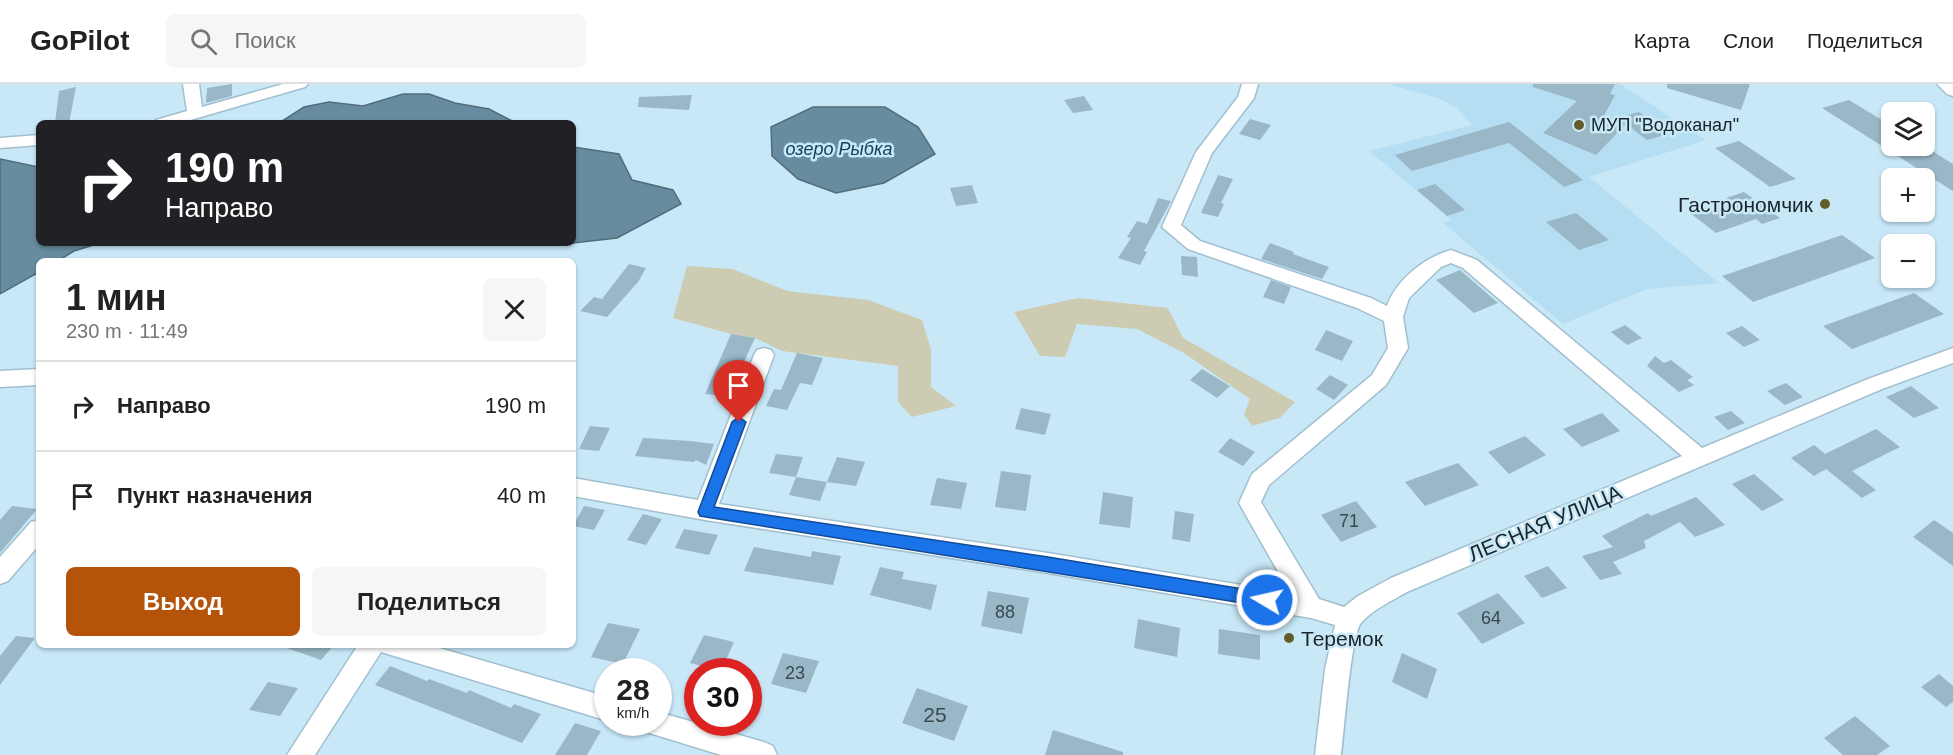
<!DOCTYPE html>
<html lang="ru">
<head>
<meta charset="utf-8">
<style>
	body { margin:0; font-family:Helvetica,sans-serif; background:#f6f6f6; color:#222; height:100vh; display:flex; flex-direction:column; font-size:22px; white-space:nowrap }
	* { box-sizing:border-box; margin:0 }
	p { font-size:20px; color:#767676 }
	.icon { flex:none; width:33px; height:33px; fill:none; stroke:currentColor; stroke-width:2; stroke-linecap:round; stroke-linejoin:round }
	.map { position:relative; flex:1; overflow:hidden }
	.drawer { position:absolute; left:36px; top:174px; width:540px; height:390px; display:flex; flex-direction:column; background:#fff; border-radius:9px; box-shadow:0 2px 4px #0004 }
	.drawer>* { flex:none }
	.hud { position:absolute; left:36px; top:36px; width:540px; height:126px; border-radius:9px; box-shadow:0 2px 4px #0004; background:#202124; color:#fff; overflow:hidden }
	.controls { position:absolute; left:1881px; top:18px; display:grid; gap:12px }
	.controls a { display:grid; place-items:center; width:54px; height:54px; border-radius:9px; background:#fff; box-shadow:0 2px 4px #0004; font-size:30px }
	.speed { position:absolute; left:594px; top:574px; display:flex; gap:12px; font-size:30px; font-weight:700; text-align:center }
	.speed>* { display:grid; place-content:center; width:78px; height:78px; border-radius:50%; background:#fff; box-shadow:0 2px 4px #0004; line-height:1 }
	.speed small { font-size:15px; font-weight:400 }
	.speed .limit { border:9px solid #d22; background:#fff; color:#111 }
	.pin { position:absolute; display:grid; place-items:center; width:51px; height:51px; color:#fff; margin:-62px -26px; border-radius:50% 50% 50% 0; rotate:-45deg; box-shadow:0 0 6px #0007 }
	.pin .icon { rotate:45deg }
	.me { position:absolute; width:66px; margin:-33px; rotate:279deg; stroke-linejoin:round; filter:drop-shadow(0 0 4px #0008) }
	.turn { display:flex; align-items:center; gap:21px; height:126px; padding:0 30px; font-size:27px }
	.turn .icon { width:78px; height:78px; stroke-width:2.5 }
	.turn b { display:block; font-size:42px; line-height:51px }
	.round { display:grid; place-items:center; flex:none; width:63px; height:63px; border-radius:9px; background:#f6f6f6 }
	.head { display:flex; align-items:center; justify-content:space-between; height:102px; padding:0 30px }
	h1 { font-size:36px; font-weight:700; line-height:45px }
	.button { display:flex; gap:12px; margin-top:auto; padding:12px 30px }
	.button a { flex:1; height:69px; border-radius:9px; background:#b45309; color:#fff; font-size:24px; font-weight:700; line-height:69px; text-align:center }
	.button a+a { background:#f6f6f6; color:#222 }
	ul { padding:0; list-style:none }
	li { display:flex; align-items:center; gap:18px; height:90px; padding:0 30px; border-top:2px solid #e0e0e0 }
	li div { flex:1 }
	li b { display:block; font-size:22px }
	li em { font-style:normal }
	header { display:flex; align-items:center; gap:36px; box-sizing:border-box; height:84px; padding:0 30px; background:#fff; border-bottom:2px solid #e0e0e0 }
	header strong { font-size:28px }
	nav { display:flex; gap:33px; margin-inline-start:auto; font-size:21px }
	.search { width:420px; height:54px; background:#f6f6f6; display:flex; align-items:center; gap:15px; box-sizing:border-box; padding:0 21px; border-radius:9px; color:#767676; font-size:22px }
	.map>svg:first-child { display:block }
	.built { fill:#b6def2 }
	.green { fill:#cecbb3 }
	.water { fill:#678c9f; stroke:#506d7c; stroke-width:1.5 }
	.building { fill:#99b7c7 }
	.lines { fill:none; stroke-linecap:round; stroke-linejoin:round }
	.street-casing { stroke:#a1bfcf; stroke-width:3 }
	.street { fill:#fff; fill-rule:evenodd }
	.route { fill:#1a73e8; stroke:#114b97; stroke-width:1.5 }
	.poi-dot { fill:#645c28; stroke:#c8e8f8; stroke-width:2 }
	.labels { text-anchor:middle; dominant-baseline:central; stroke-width:5; stroke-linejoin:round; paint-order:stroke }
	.far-poi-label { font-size:18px; fill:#19252b; stroke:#c8e8f8; text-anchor:start }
	.far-water-label { font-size:18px; font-style:italic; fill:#0f4459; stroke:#c8e8f8 }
	.number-label { font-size:18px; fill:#394a52 }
	.poi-label { font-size:21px; fill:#19252b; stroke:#c8e8f8; text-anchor:end }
	.street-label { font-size:21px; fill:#19252b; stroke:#c8e8f8 }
	.near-number-label { font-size:21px; fill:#394a52 }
</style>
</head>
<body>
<header>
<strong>GoPilot</strong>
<div class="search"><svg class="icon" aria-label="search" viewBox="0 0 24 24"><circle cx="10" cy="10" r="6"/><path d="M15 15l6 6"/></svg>Поиск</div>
<nav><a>Карта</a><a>Слои</a><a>Поделиться</a></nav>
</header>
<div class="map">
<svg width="1953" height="671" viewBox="0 0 1953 671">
	<rect width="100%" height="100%" fill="#c8e8f8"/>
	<path class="built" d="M1388,0H1620L1706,56L1589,93L1719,199L1647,205L1563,240L1443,139L1452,136L1369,67L1472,41L1457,24L1440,15Z"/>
	<g class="green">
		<path d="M687,182L733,185L787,207L868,216L922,236L931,265V303L956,322L912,333L898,318V282L782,267L755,254L731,250L673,234Z"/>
		<path d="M1078,214L1168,224L1183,254L1295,318L1280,334L1252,342L1244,330L1250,315L1184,269L1137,245L1077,240L1065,273L1040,272L1014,228Z"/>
	</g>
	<g class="water">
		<path d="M403,10H429L455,19L489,25L516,39H279L304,23L329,18L363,22Z"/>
		<path d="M813,23H885L918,43L935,70L884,99L836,109L798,95L772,72L771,43Z"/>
		<path d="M573,63L619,70L632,96L673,106L681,120L617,154L564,160L541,159H573Z"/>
		<path d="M0,75L39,83V159H100L74,167L58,177H39V188L0,210Z"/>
	</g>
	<g class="building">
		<path d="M232,0V12L206,19L207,4Z"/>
		<path d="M1533,0H1615L1610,10L1615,11L1600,39L1639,28L1668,50L1647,56L1626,40L1596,71L1543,49L1577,17L1533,3Z"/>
		<path d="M1667,0H1750L1741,26L1667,4Z"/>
		<path d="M76,3L69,39H55L59,7Z"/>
		<path d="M692,11L689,26L638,23L639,13Z"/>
		<path d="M1084,12L1093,26L1073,29L1064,16Z"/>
		<path d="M1849,16L1892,42V62H1924L1953,80V107L1822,24Z"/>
		<path d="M1250,35L1271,41L1260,56L1239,50Z"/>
		<path d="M1509,38L1583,96L1564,103L1509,59L1412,87L1395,71Z"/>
		<path d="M1739,57L1796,95L1770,103L1715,64Z"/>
		<path d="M1218,91L1233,95L1221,119L1224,120L1218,133L1201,129Z"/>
		<path d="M1435,100L1465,126L1447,132L1417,106Z"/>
		<path d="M972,101L978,119L956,122L950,104Z"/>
		<path d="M1744,108L1780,134L1762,140L1756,135L1716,149L1690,129L1728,116L1726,114Z"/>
		<path d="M1158,114L1171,117L1144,167L1147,168L1140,181L1118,174L1131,154L1127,153L1137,137L1147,140Z"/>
		<path d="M1576,129L1609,156L1579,166L1546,138Z"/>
		<path d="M1842,151L1875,174L1753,218L1722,192Z"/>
		<path d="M1270,159L1294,168L1293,170L1329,183L1322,195L1261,175Z"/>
		<path d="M1181,172L1197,173L1198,193L1182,191Z"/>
		<path d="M629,180L646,184L638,198L607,233L580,227L594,213L602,215Z"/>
		<path d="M1460,186L1498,219L1474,229L1436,196Z"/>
		<path d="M1271,196L1291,203L1284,220L1263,213Z"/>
		<path d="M1914,209L1944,230L1852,265L1823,242Z"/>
		<path d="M1625,241L1642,254L1627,261L1611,248Z"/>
		<path d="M1742,242L1760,256L1744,263L1726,249Z"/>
		<path d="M1326,246L1353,257L1342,277L1315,266Z"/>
		<path d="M731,250L755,254L735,297L739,298L733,313L705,310Z"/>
		<path d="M797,269L823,274L812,301L800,299L787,326L766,322L774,305L781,306Z"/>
		<path d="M1655,272L1664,279L1671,276L1693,293L1687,296L1694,301L1679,308L1647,282Z"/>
		<path d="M1202,285L1230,302L1217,314L1190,296Z"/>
		<path d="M1330,291L1348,301L1334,316L1316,305Z"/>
		<path d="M1786,299L1803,313L1785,321L1767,307Z"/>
		<path d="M1911,302L1939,324L1914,334L1886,313Z"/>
		<path d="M1021,324L1051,330L1045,351L1015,345Z"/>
		<path d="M1731,327L1745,339L1728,346L1714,333Z"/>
		<path d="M1602,329L1620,347L1582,363L1563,345Z"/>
		<path d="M590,342L610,344L599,367L579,365Z"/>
		<path d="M1876,345L1900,363L1852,387L1876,406L1862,414L1826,385L1814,392L1791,374L1814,361L1825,370Z"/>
		<path d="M1525,352L1546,371L1509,390L1488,368Z"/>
		<path d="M643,354L690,357L714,360L706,381L696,376L694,378L635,372Z"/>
		<path d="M1230,354L1255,368L1243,382L1218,368Z"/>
		<path d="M776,370L803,373L796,393L769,389Z"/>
		<path d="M837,373L865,378L856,402L827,398Z"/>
		<path d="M1458,379L1479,401L1425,422L1405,398Z"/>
		<path d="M1001,387L1031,391L1026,427L995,423Z"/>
		<path d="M1754,390L1784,416L1762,427L1732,400Z"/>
		<path d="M796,393L827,398L820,417L789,411Z"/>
		<path d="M937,394L967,399L961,425L930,421Z"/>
		<path d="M1103,408L1133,413L1130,444L1099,440Z"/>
		<path d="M1696,413L1725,441L1695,453L1680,438L1644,457L1646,464L1613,478L1622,490L1600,496L1582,472L1613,463L1602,452L1648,429L1651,432Z"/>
		<path d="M1356,417L1377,443L1341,458L1321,431Z"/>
		<path d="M12,422L37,425L0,469V436Z"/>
		<path d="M584,422L605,426L594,446L573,442Z"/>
		<path d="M1175,427L1194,430L1190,458L1172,455Z"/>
		<path d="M643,430L662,435L646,461L627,456Z"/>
		<path d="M1934,436L1953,449V482L1913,453Z"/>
		<path d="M684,445L718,451L709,471L675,464Z"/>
		<path d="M754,463L811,473L812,467L841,472L833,501L744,487Z"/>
		<path d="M1548,482L1567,504L1542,514L1524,492Z"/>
		<path d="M880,483L904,488L902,495L937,501L931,526L870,511Z"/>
		<path d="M988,507L1029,514L1022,550L981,542Z"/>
		<path d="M1498,509L1525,539L1482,560L1457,529Z"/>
		<path d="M1138,535L1180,544L1177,573L1134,564Z"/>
		<path d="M608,539L640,545L623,580L591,573Z"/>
		<path d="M1219,545L1260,551V576L1218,570Z"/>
		<path d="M704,551L734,558L721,587L690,579Z"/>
		<path d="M16,552L35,554L0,601V572Z"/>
		<path d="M284,561H334L321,576L284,563Z"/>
		<path d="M783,569L819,577L806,609L771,600Z"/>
		<path d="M1402,569L1437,585L1427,615L1392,598Z"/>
		<path d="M390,582L427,597L429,595L467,609L469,606L511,624L514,620L541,630L522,659L375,601Z"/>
		<path d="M1939,590L1953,602V618L1946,623L1921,603Z"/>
		<path d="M268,598L298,604L280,632L249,626Z"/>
		<path d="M917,604L968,622L954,657L902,639Z"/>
		<path d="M1855,632L1890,662L1877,671H1843L1824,654Z"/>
		<path d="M575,639L601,647L587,671H555Z"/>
		<path d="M1053,646L1123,668V671H1045Z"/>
	</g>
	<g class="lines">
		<defs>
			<g id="street">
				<path d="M183,0H199L202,23L283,0H308L305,3L180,39H154L156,36L187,27Z"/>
				<path d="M1242,0H1258L1254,14L1212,69L1181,141L1200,157L1371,214L1387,222C1396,196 1425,173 1451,166L1477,176L1702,364L1868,295L1953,264V279L1882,305L1407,508C1392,517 1373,525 1361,539C1351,550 1344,650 1341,671H1315L1325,585L1335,541L1311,534L1048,489L705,436L573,412V394L698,416L754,271L757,266L764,264L771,266L774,271L719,420L1048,469L1290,509L1239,419L1252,390L1372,291L1388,264L1384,237L1357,224L1188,165L1162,143L1196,68L1238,13ZM1451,179L1463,184L1682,372L1391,494L1358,512L1344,523L1319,515L1261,418L1269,401L1386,301L1408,264L1403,233L1409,214L1441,183Z"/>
				<path d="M1937,0H1953V12L1947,10Z"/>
				<path d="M39,51V61L0,64V54Z"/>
				<path d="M39,285V301L0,303V287Z"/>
				<path d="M39,436V461L8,497L0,500V473L31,438Z"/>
				<path d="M358,561H429L608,613V637L381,568L315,671H287Z"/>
				<path d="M658,628L764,658L773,662L777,671H721L646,648L642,639H658Z"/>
			</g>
		</defs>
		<use href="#street" class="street-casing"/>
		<use href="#street" class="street"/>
	</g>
	<path class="route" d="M739,333L746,338L714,423L1048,473L1267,509L1272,511L1275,516L1272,521L1267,523L700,432L698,428L732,338Z"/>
	<g class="poi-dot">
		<circle cx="1579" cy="41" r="6"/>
		<circle cx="1825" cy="120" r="6"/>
		<circle cx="1289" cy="554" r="6"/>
	</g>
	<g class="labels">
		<g class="far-poi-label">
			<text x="1591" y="41">МУП "Водоканал"</text>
		</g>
		<g class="far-water-label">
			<text x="839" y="65">озеро Рыбка</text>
		</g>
		<g class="number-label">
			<text x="1349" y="437">71</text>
			<text x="1005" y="528">88</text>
			<text x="1491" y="534">64</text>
			<text x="795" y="589">23</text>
		</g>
		<g class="poi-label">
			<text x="1813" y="120">Гастрономчик</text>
			<text x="1301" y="554" text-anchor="start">Теремок</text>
		</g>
		<g class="street-label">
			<text transform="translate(1545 439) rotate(-23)">ЛЕСНАЯ УЛИЦА</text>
		</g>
		<g class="near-number-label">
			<text x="935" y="630">25</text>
		</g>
	</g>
</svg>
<div class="controls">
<a><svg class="icon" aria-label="layers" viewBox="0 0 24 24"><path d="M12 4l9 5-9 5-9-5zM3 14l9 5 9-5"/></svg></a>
<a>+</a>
<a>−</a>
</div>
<div class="speed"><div>28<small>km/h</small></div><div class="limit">30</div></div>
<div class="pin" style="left:739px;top:338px;background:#d93025"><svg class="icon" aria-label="arrive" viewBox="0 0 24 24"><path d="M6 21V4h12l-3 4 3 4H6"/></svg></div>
<svg class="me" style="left:1267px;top:516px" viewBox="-20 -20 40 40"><circle r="17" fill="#1a73e8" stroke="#fff" stroke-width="3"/><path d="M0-11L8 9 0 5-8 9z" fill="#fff"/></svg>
<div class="hud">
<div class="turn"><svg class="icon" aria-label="right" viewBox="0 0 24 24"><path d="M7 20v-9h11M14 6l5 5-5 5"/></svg><div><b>190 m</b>Направо</div></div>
</div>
<section class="drawer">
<div class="head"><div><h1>1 мин</h1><p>230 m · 11:49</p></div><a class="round"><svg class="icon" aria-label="close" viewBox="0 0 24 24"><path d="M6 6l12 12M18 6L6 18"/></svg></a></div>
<ul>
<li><svg class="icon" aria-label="right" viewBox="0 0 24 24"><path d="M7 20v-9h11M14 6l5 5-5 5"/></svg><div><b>Направо</b></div><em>190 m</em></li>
<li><svg class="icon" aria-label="arrive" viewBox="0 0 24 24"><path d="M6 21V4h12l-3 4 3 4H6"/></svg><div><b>Пункт назначения</b></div><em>40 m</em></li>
</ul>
<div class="button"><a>Выход</a><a>Поделиться</a></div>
</section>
</div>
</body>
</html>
